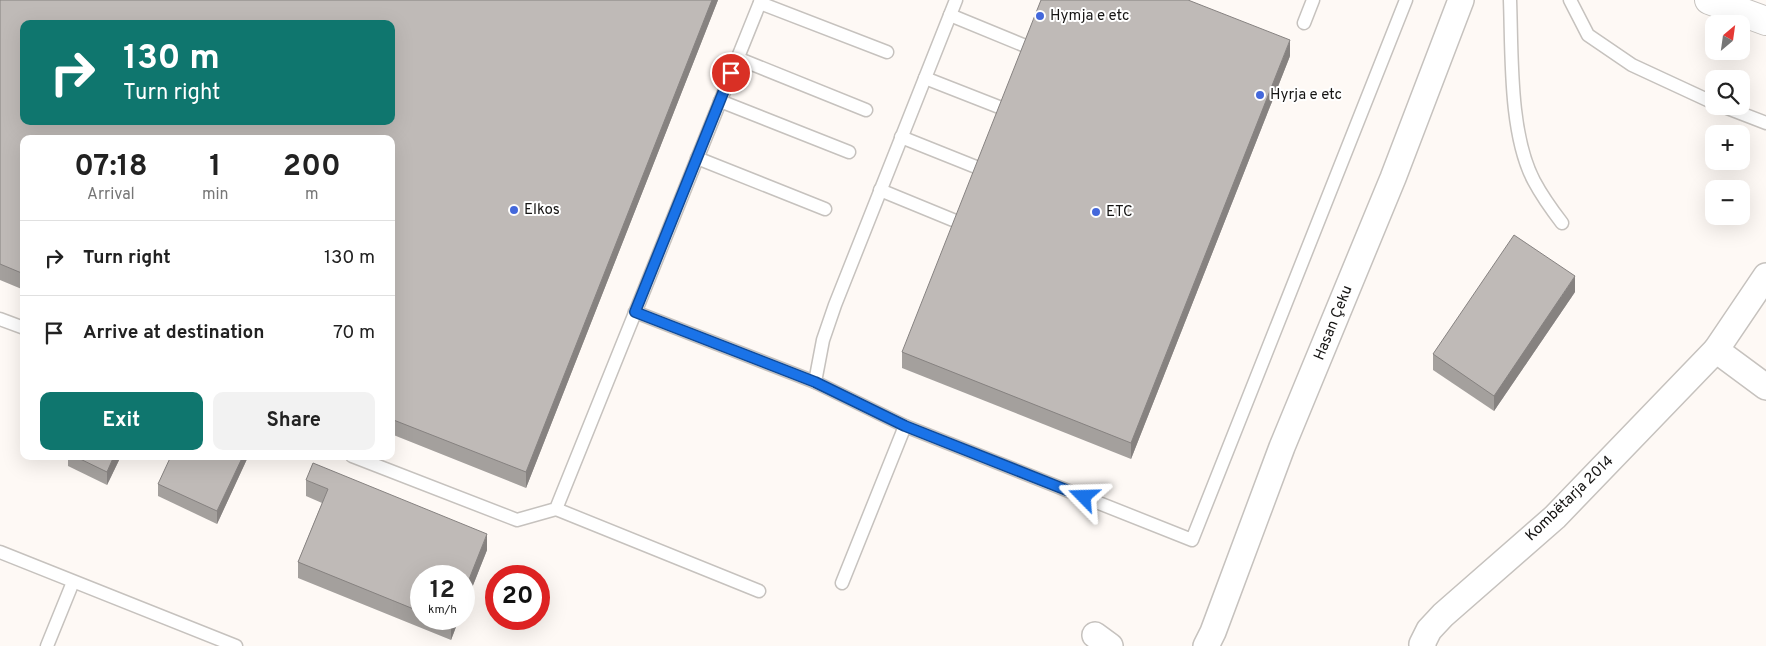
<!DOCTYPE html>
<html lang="en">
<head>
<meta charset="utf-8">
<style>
	body { margin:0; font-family:Overpass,sans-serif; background:#f2f2f2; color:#222; height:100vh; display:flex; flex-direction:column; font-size:19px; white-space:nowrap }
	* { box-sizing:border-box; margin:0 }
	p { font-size:16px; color:#767676 }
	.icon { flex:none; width:28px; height:28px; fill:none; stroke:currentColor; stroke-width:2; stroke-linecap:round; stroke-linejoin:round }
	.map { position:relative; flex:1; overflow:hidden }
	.details { position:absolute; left:20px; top:135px; width:375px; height:325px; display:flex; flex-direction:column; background:#fff; border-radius:10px; box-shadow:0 5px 20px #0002 }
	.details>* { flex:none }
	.top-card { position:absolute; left:20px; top:20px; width:375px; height:105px; border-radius:10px; box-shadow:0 5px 20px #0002; background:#0f766e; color:#fff; overflow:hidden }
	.needle { width:32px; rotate:29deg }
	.fabs { position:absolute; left:1705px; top:15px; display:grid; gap:10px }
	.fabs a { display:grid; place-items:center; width:45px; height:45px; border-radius:10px; background:#fff; box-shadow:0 5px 20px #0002; font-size:25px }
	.speed { position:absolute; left:410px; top:565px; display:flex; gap:10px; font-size:25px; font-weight:700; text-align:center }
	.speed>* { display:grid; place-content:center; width:65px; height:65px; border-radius:50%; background:#fff; box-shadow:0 5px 20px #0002; line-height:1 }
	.speed small { font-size:12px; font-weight:400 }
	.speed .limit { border:8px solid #d22; background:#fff; color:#111 }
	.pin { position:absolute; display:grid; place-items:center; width:42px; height:42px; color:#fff; margin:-21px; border:2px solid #fff; border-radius:50%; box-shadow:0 1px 5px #0007 }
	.me { position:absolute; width:55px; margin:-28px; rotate:292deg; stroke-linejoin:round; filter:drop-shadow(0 0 4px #0008) }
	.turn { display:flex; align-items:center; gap:18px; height:105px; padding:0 20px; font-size:22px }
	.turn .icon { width:65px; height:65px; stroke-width:2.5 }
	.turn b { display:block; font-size:35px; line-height:42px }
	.eta { display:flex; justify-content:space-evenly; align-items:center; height:85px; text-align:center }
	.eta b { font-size:30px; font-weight:700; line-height:35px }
	.button { display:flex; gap:10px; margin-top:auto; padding:10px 20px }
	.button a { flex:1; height:58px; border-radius:10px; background:#0f766e; color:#fff; font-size:20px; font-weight:700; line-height:58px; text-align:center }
	.button a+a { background:#f2f2f2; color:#222 }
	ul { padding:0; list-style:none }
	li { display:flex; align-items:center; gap:15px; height:75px; padding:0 20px; border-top:1px solid #e0e0e0 }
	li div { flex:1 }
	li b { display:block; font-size:19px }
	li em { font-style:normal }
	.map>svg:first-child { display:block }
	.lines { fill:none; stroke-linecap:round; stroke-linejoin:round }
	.service-casing { stroke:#c6c2be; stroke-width:15 }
	.minor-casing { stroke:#c6c2be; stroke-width:28 }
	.primary-casing { stroke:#c6c2be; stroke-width:30 }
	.service { stroke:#fff; stroke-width:12 }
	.minor { stroke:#fff; stroke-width:25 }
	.primary { stroke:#fff; stroke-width:28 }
	.wall { fill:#a4a09d }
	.shaded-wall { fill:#868280 }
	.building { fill:#bfbab7; stroke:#868280; fill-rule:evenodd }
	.route-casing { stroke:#114b97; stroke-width:12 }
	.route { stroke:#1a73e8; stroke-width:9 }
	.poi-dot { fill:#4468db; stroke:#fff; stroke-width:2 }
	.labels { text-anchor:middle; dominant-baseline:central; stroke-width:4; stroke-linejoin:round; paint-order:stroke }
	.poi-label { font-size:15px; fill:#151413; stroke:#fff; text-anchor:start }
	.street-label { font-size:15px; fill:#151413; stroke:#fff }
</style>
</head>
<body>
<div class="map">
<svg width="1766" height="646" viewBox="0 0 1766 646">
	<rect width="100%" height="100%" fill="#fef9f5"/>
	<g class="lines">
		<defs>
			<g id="service">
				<path d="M956,0L835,305L823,340L815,382L905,426L1192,540L1406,0"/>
				<path d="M1510,0C1512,54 1509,134 1534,181C1542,196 1552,210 1562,223"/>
				<path d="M1570,0L1588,35L1632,65L1714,103"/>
				<path d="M760,3L887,52"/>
				<path d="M950,15L1023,45"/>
				<path d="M1304,23L1313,0"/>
				<path d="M737,58L866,110"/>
				<path d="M925,78L999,107"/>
				<path d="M720,101L849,152"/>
				<path d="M1722,106L1766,123"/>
				<path d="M901,137L976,167"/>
				<path d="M697,158L825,209"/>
				<path d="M880,190L953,220"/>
				<path d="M635,312L815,382"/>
				<path d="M0,319L24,328"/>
				<path d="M352,456L517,520L556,509L761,0"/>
				<path d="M556,509L759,591"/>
				<path d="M0,552L236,646"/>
				<path d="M842,583L905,426"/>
				<path d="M47,646L73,582"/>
			</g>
			<g id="minor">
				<path d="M1766,276L1716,350L1766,387"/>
				<path d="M1095,635L1110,646"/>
				<path d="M1206,646L1213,632L1282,447L1393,178L1461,0"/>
				<path d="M1423,646L1422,644L1429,630L1443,615L1555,517L1716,350"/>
			</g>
			<path id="primary" d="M1709,0L1766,21"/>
		</defs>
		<use href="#service" class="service-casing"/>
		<use href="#minor" class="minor-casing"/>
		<use href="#primary" class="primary-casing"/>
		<use href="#service" class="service"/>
		<use href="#minor" class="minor"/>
		<use href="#primary" class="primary"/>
	</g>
	<g class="wall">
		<path d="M0,0H718L526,488L391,434V139H24V290L0,280Z"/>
		<path d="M1290,56L1131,459L902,368V352Z"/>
		<path d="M1575,292L1494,411L1433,370V354Z"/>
		<path d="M68,456H121L107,485L68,466Z"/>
		<path d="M247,456V459L217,524L158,496V484Z"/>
		<path d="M306,480L487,550L464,608V576H421V619H459L451,640L298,578V562L322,503L306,496Z"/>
	</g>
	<g class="shaded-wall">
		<path d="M712,0H718L526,488V472Z"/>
		<path d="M1290,40V56L1131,459V443Z"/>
		<path d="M1575,276V292L1494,411V396Z"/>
		<path d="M114,456H121L107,485V472Z"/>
		<path d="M243,456H247V459L217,524V511Z"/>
		<path d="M487,534V550L464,608V592Z"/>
		<path d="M453,619H459L451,640V624Z"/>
	</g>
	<g class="building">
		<path d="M0,0H712L526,472L391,419V139H24V274L0,264ZM24,24H391V121H24Z"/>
		<path d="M1041,0H1188L1290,40L1131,443L902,352Z"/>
		<path d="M1514,235L1575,276L1494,396L1433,354Z"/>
		<path d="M74,456H114L107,472Z"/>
		<path d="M171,456H243L217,511L158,484Z"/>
		<path d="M313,463L487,534L464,592V576H421V612L298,562L328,489L306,480Z"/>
		<path d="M437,619H453L451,624Z"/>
	</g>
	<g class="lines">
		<defs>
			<path id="route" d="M731,73L635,312L815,382L905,426L1084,497"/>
		</defs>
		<use href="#route" class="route-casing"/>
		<use href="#route" class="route"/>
	</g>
	<g class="poi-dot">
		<circle cx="1040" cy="16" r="5"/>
		<circle cx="1260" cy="95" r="5"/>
		<circle cx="514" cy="210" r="5"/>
		<circle cx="1096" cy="212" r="5"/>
	</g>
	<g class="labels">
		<g class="poi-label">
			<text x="1050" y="16">Hymja e etc</text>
			<text x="1270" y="95">Hyrja e etc</text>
			<text x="524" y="210">Elkos</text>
			<text x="1106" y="212">ETC</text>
		</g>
		<g class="street-label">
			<text transform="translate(1334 323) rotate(-68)">Hasan Çeku</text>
			<text transform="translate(1570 499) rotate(-44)">Kombëtarja 2014</text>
		</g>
	</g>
</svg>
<div class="fabs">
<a><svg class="needle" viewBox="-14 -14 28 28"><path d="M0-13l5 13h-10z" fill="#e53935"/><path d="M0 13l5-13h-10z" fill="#767676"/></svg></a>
<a><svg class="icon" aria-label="search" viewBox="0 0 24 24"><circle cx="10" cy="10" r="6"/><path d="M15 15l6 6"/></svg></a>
<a>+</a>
<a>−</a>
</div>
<div class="speed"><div>12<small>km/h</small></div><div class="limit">20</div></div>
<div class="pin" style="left:731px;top:73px;background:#d93025"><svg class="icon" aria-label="arrive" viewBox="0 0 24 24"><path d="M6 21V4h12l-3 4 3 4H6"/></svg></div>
<svg class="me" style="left:1084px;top:497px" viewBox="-20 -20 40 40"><path d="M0-17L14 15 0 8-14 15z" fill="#1a73e8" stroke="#fff" stroke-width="4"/></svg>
<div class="top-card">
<div class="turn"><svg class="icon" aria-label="right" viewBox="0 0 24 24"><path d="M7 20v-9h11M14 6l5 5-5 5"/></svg><div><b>130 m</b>Turn right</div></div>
</div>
<section class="details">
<div class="eta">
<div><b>07:18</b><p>Arrival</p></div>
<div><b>1</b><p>min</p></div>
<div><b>200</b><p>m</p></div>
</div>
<ul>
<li><svg class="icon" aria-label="right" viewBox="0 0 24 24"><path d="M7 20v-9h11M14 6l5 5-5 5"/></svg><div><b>Turn right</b></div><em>130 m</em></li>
<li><svg class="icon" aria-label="arrive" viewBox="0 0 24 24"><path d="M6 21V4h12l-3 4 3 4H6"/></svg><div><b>Arrive at destination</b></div><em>70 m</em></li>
</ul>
<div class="button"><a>Exit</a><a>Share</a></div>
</section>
</div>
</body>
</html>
